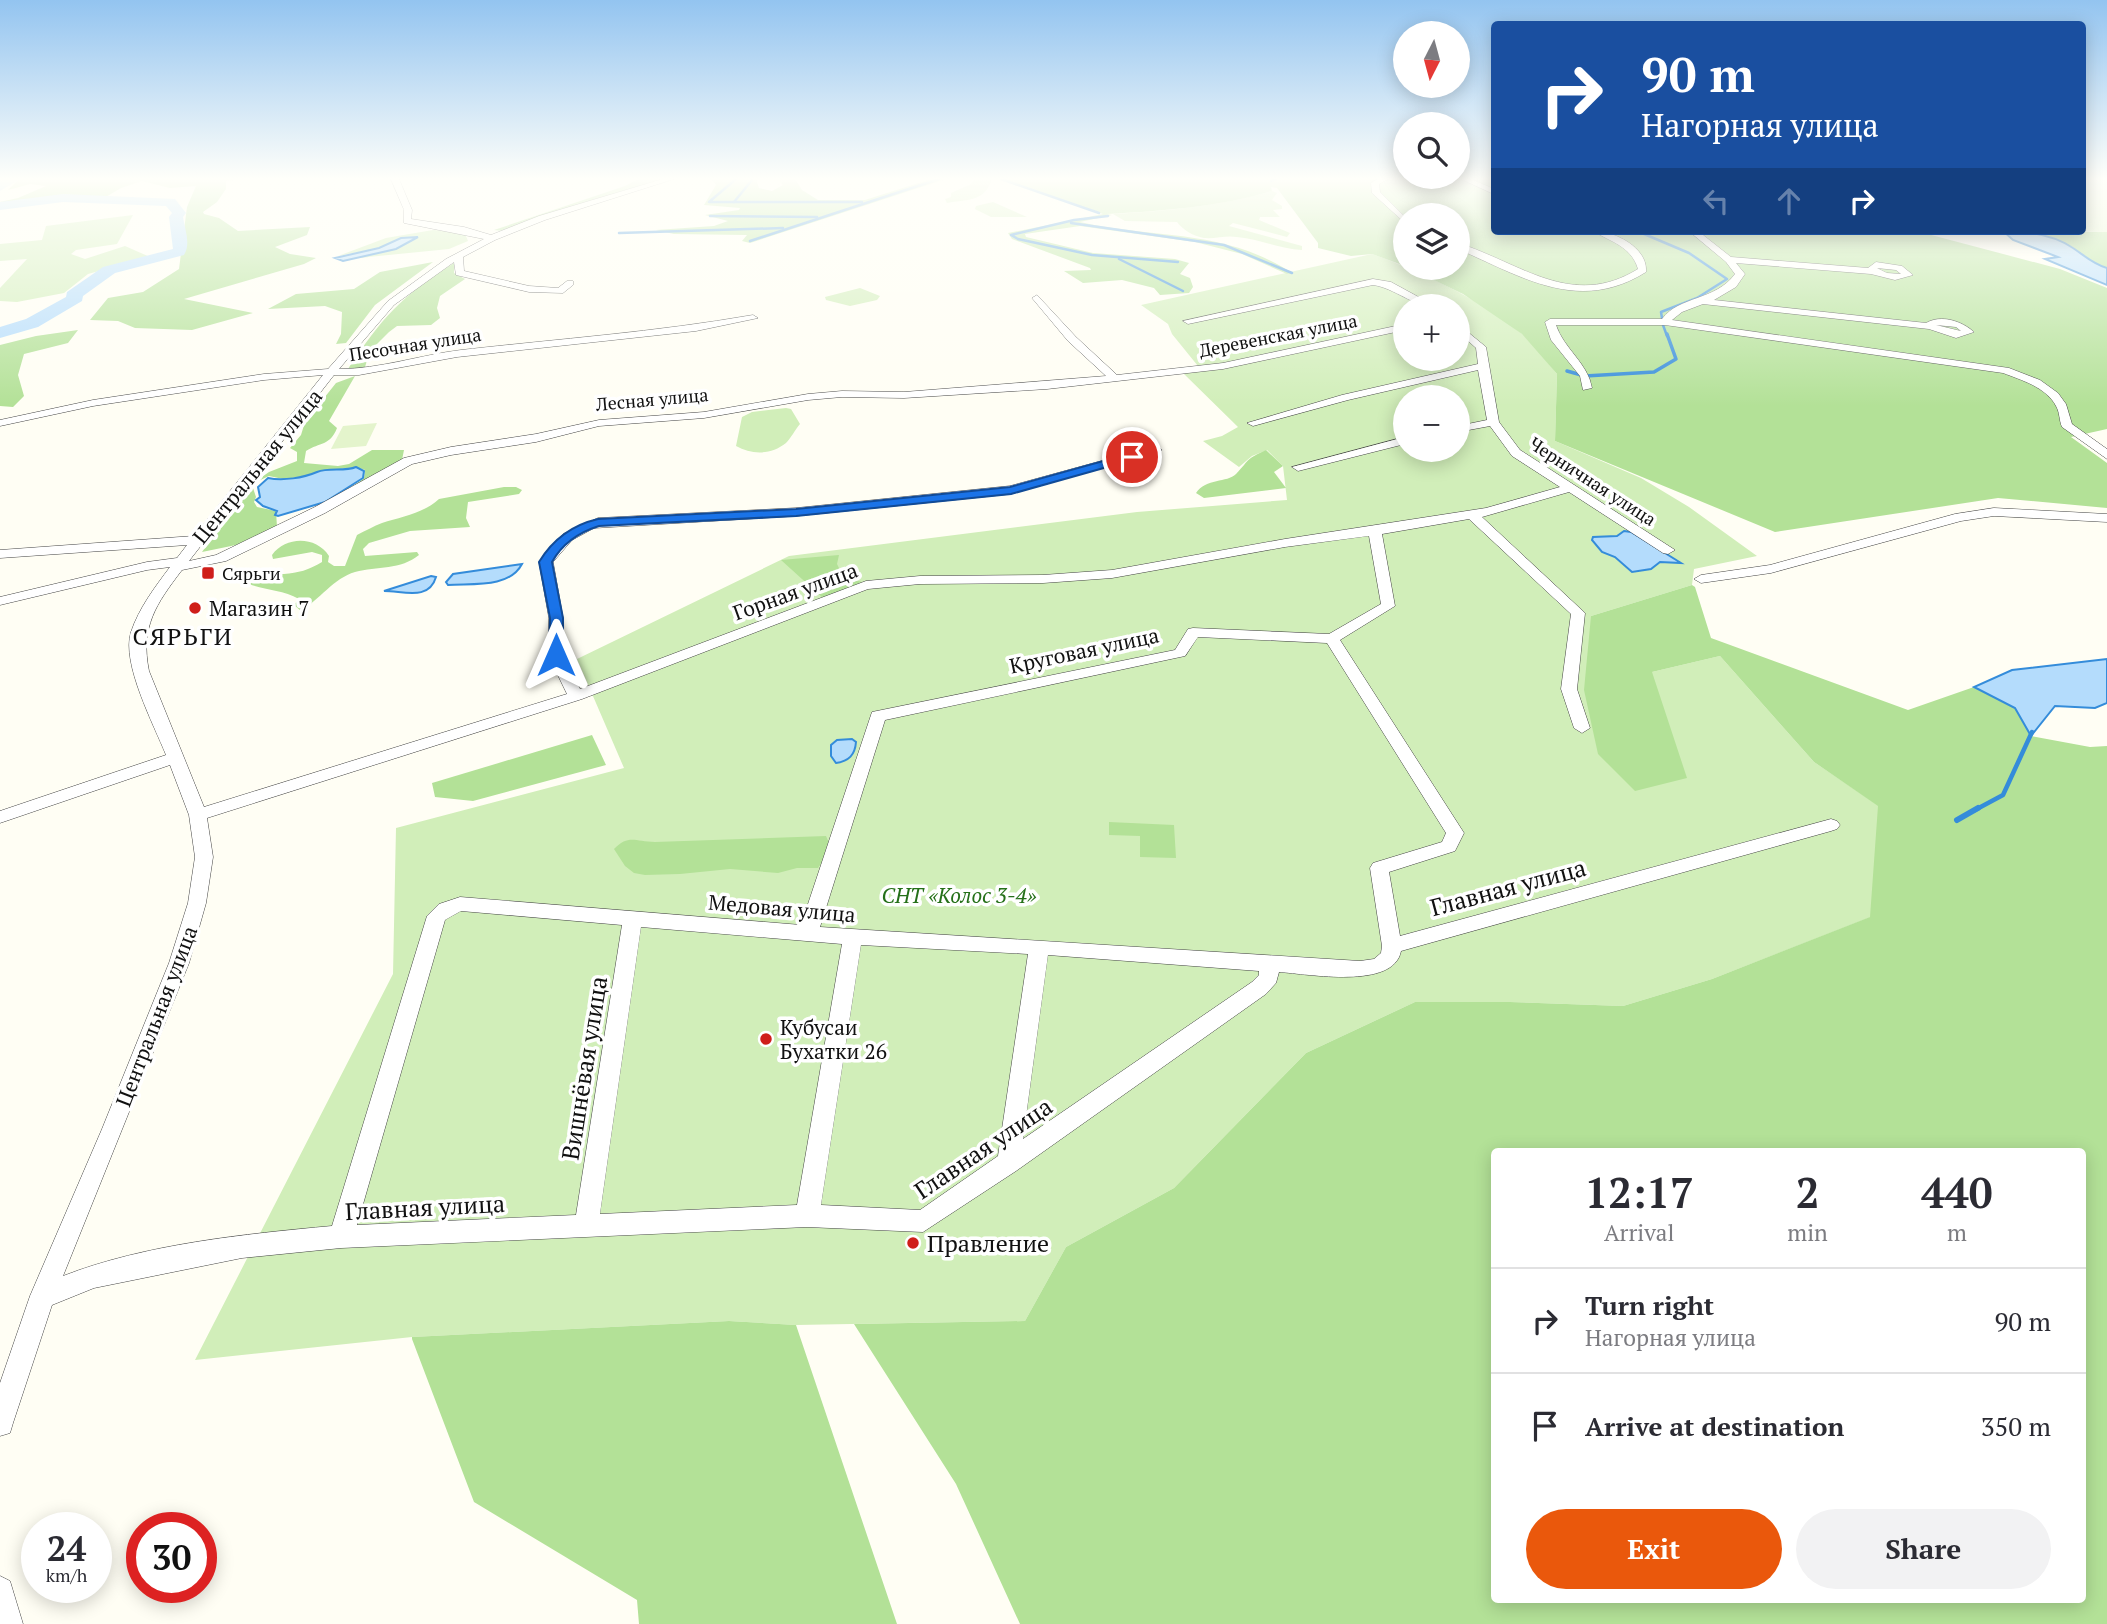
<!DOCTYPE html>
<html lang="en">
<head>
<meta charset="utf-8">
<style>
	body { margin:0; font-family:"PT Serif",serif; background:#f2f2f3; color:#2b2b33; height:100vh; display:flex; flex-direction:column; font-size:26px; white-space:nowrap }
	* { box-sizing:border-box; margin:0 }
	p { font-size:23px; color:#7c7c81 }
	.icon { flex:none; width:38px; height:38px; fill:none; stroke:currentColor; stroke-width:2; stroke-linecap:round; stroke-linejoin:round }
	.map { position:relative; flex:1; overflow:hidden }
	.sheet { position:absolute; left:1491px; top:1148px; width:595px; height:455px; display:flex; flex-direction:column; background:#fff; border-radius:7px; box-shadow:0 4px 18px #0003 }
	.sheet>* { flex:none }
	.hud { position:absolute; left:1491px; top:21px; width:595px; height:214px; border-radius:7px; box-shadow:0 4px 18px #0003; background:#1a4fa0; color:#fff; overflow:hidden }
	.needle { width:46px; rotate:186deg }
	.buttons { position:absolute; left:1393px; top:21px; display:grid; gap:14px }
	.buttons a { display:grid; place-items:center; width:77px; height:77px; border-radius:50%; background:#fff; box-shadow:0 4px 18px #0003; font-size:35px }
	.speed { position:absolute; left:21px; top:1512px; display:flex; gap:14px; font-size:35px; font-weight:700; text-align:center }
	.speed>* { display:grid; place-content:center; width:91px; height:91px; border-radius:50%; background:#fff; box-shadow:0 4px 18px #0003; line-height:1 }
	.speed small { font-size:18px; font-weight:400 }
	.speed .limit { border:10px solid #d22; background:#fff; color:#111 }
	.pin { position:absolute; display:grid; place-items:center; width:60px; height:60px; color:#fff; margin:-30px; border:4px solid #fff; border-radius:50%; box-shadow:0 2px 7px #0007 }
	.me { position:absolute; width:77px; margin:-38px; rotate:0deg; stroke-linejoin:round; filter:drop-shadow(0 0 5px #0008) }
	.turn { display:flex; align-items:center; gap:24px; height:147px; padding:0 35px; font-size:32px }
	.turn .icon { width:91px; height:91px; stroke-width:2.5 }
	.turn b { display:block; font-size:49px; line-height:60px }
	.lanes { display:flex; align-items:center; height:66px; padding:0 35px; background:#0003; justify-content:center; gap:35px; direction:ltr }
	.lanes .off { opacity:.35 }
	.eta { display:flex; justify-content:space-evenly; align-items:center; height:119px; text-align:center }
	.eta b { font-size:42px; font-weight:700; line-height:49px }
	.button { display:flex; gap:14px; margin-top:auto; padding:14px 35px }
	.button a { flex:1; height:80px; border-radius:42px; background:#ea580c; color:#fff; font-size:28px; font-weight:700; line-height:80px; text-align:center }
	.button a+a { background:#f2f2f3; color:#2b2b33 }
	ul { padding:0; list-style:none }
	li { display:flex; align-items:center; gap:21px; height:105px; padding:0 35px; border-top:2px solid #e1e1e2 }
	li div { flex:1 }
	li b { display:block; font-size:26px }
	li em { font-style:normal }
	.map>svg:first-child { display:block }
	.green { fill:#d1eeb9; fill-rule:evenodd }
	.forest { fill:#b3e197; fill-rule:evenodd }
	.pitch { fill:#e4f4cc }
	.water { fill:#b4dcfc; stroke:#348cda; stroke-width:2 }
	.lines { fill:none; stroke-linecap:round; stroke-linejoin:round }
	.stream-far3 { stroke:#348cda; stroke-width:2.5 }
	.stream-far2 { stroke:#348cda; stroke-width:3.5 }
	.stream-far1 { stroke:#348cda; stroke-width:4.5 }
	.stream { stroke:#348cda; stroke-width:6 }
	.river { fill:#b4dcfc; fill-rule:evenodd }
	.minor-casing { stroke:#444; stroke-width:1 }
	.minor { fill:#fff; fill-rule:evenodd }
	.route { fill:#1a73e8; stroke:#114b97; stroke-width:2 }
	.poi-dot { fill:#cf1e1a; stroke:#fff; stroke-width:2.5 }
	.labels { text-anchor:middle; dominant-baseline:central; stroke-width:7; stroke-linejoin:round; paint-order:stroke }
	.far-street-label { font-size:18px; fill:#111; stroke:#fff }
	.far-poi-label { font-size:18px; fill:#111; stroke:#fff; text-anchor:start }
	.street-label { font-size:21px; fill:#111; stroke:#fff }
	.poi-label { font-size:21px; fill:#111; stroke:#fff; text-anchor:start }
	.park-label { font-size:21px; font-style:italic; fill:#257019; stroke:#fff }
	.quarter-label { font-size:24px; letter-spacing:2px; fill:#111; stroke:#fff }
	.near-street-label { font-size:24px; fill:#111; stroke:#fff }
	.near-poi-label { font-size:24px; fill:#111; stroke:#fff; text-anchor:start }
</style>
</head>
<body>
<div class="map">
<svg width="2107" height="1624" viewBox="0 0 2107 1624">
	<rect width="100%" height="100%" fill="#fffef4"/>
	<g class="green">
		<path d="M974,179H992C984,202 969,199 947,203L945,199L951,197V193L971,184Z"/>
		<path d="M1272,191L1277,193L1272,200L1282,206V209L1273,210L1280,217H1260L1259,220L1290,233L1287,237L1233,223L1229,226L1302,246V250C1279,249 1260,239 1237,237C1226,235 1216,239 1204,238C1193,236 1183,230 1177,222L1125,221L1113,214C1167,211 1221,206 1272,191Z"/>
		<path d="M993,202L1027,217H991L975,209L976,206Z"/>
		<path d="M133,215L117,244L76,250L71,254L85,259L125,246L150,257L88,274L64,293L17,302L0,301V288L27,259L0,261V244L42,240L46,226Z"/>
		<path d="M433,230L460,232L466,236L468,241L449,249L358,258L396,249L417,237L400,238L379,248L338,256L386,238Z"/>
		<path d="M1372,254C1424,273 1476,297 1521,333C1535,344 1546,361 1557,374L1555,441L1641,478L1689,507L1757,556L1694,569L1692,585L1591,616L1652,672L1720,656L1814,762L1879,806L1871,917L1712,979L1623,1006L1510,1002H1415L1306,1053L1174,1188L1066,1247L1025,1321L796,1325L729,1321L412,1337L195,1360L393,974L396,828L624,768L577,659L789,556L1137,512L1287,500L1283,466L1267,450L1252,456L1239,467L1203,441L1222,436L1238,427L1183,373L1202,371L1172,334L1168,324L1141,305ZM1405,306H1458V359H1405ZM1405,397H1458V450H1405Z"/>
		<path d="M860,288L880,296L877,300L850,306L826,300L825,297Z"/>
		<path d="M786,408L791,409L800,424C795,430 791,438 786,443C771,455 752,455 736,446L742,417L752,412Z"/>
	</g>
	<g class="forest">
		<path d="M19,179H241L226,181V189L217,202L203,212L204,214L219,218L238,231L310,227L307,235L275,247L290,254L316,258L304,264L184,299L253,313L192,330L135,328L118,321L90,320L108,298L143,292L179,269L187,207L196,186L170,188L142,181L121,188L104,198L52,197L0,204V202L18,198L46,186L30,184L8,190Z"/>
		<path d="M638,179H665L503,231L494,230L625,186Z"/>
		<path d="M687,179H756L759,188L772,191L783,185L778,179H795L802,190L818,200H865L931,179H946L750,243L742,241L747,235L674,234L656,230L714,226L728,221L705,215L739,210L740,208L704,205L716,185L712,179L683,180Z"/>
		<path d="M999,179H1494V231H1916L2060,269L2107,288V429L2071,437L2107,463V508L1998,498L1775,532L1555,441L1557,374L1522,334L1463,294L1409,268H1458V215H1405V266L1372,254L1351,256L1318,248V243L1277,188L1271,187L1272,191C1219,207 1162,211 1106,214L1112,215L1080,222C1154,239 1223,228 1292,273L1287,274L1242,254L1195,242L1080,226L1025,234L1026,237L1093,253L1175,259L1189,263L1180,274L1190,278L1193,287L1189,293L1160,295L1154,288L1122,280L1083,283L1064,271L1091,270L1090,268L1012,239L1008,233L1103,214Z"/>
		<path d="M2035,232H2107V268L2085,258L2073,247Z"/>
		<path d="M433,262L375,305L346,343L336,344L341,334L342,312L325,306L268,309L296,294L354,289L380,272Z"/>
		<path d="M454,263V273L465,279L440,296L437,308L440,318L431,325L397,326L389,332L370,351L365,367L360,372L348,369C380,320 403,294 454,263Z"/>
		<path d="M78,330L68,343L24,354L18,375L24,396L13,407L0,406V345L36,336Z"/>
		<path d="M355,376L329,421L337,428C330,446 320,442 306,451L304,463L338,466L349,464L372,450H404L402,460L341,495L364,478L365,470L356,467L316,472L309,476L283,479L269,476L252,484L269,472L297,461V452L290,448L301,435L305,422L336,383Z"/>
		<path d="M1266,450L1283,466L1274,472L1286,488L1204,498L1196,493C1206,478 1227,483 1236,474C1251,458 1245,460 1266,450Z"/>
		<path d="M504,487H516L522,490L519,494L468,502L466,518L470,527L410,531L369,543L363,549L365,556L417,552L419,555C401,570 377,566 355,572C334,578 319,600 301,611L294,605L299,599C280,588 258,591 242,580C255,566 268,574 284,574C298,573 309,570 322,562V555L312,552L273,559L272,555C286,536 316,536 329,556L328,562L334,566H345L357,535C365,531 374,526 382,523C401,517 424,513 439,499Z"/>
		<path d="M253,488L256,497L254,502L257,507L276,511L277,527L236,545L202,552L246,491Z"/>
		<path d="M839,555L837,564L843,576L862,582L823,598L781,560Z"/>
		<path d="M1692,585L1695,587L1711,638L1908,710L1974,687L2015,708L2031,736L2090,747L2107,746V1624H1020L956,1484L854,1324L1025,1321L1066,1247L1174,1188L1306,1053L1415,1002H1510L1623,1006L1712,979L1870,917L1878,806L1814,762L1720,656L1652,672L1687,778L1635,791L1598,754L1584,690L1591,616ZM1494,1152H2082V1600H1494Z"/>
		<path d="M592,735L606,765L473,801L435,797L432,783Z"/>
		<path d="M1109,822L1174,825L1176,858L1140,857V836L1109,835Z"/>
		<path d="M826,836L830,845L825,858L818,868H797L778,873L730,869L680,874L645,875L634,873L625,866L614,849C629,834 635,842 655,842Z"/>
		<path d="M729,1321L796,1325L897,1624H639L637,1600L474,1502L412,1339V1337Z"/>
	</g>
	<g class="pitch">
		<path d="M2083,179H2107V232L2016,231H2082Z"/>
		<path d="M377,423L366,446L331,449L343,426Z"/>
	</g>
	<g class="water">
		<path d="M2003,231C2027,231 2052,234 2073,248C2085,256 2093,264 2107,268V285L2045,259L2058,257L2013,240Z"/>
		<path d="M418,237L396,249L343,261L335,258L379,248L401,238Z"/>
		<path d="M356,467L364,471L363,478L325,502L278,516L275,515L277,511L263,506L256,500L260,497L258,487L268,478C283,481 303,478 317,472C329,467 344,472 356,467Z"/>
		<path d="M1624,531L1631,532L1681,563L1660,562L1651,569L1632,572L1615,557L1602,552L1592,540L1593,537L1617,536Z"/>
		<path d="M522,564C509,589 470,583 448,585L446,582L453,574Z"/>
		<path d="M431,576L436,577C429,601 404,591 384,591Z"/>
		<path d="M2107,659V703L2095,708L2055,706L2031,736L2015,708L1974,687L2012,670Z"/>
		<path d="M852,739L856,742C855,755 849,761 836,763L831,756V745L837,740Z"/>
	</g>
	<g class="lines">
		<g class="stream-far3">
			<path d="M736,179L709,202H862"/>
			<path d="M1001,179L1099,213"/>
			<path d="M1271,181L1276,179"/>
			<path d="M734,202L752,180"/>
			<path d="M710,216L817,217"/>
			<path d="M1108,216L1074,220L1011,235L1018,239L1092,255L1178,262"/>
			<path d="M1071,223L1224,245L1292,273"/>
			<path d="M1637,231L1689,253L1727,279L1697,298L1661,312L1663,324"/>
			<path d="M619,233L783,228"/>
			<path d="M750,241L939,179"/>
			<path d="M1119,259L1183,291"/>
			<path d="M1663,325L1667,336"/>
		</g>
		<path class="stream-far2" d="M1567,371L1585,376L1654,372L1676,359L1667,334"/>
		<path class="stream-far1" d="M1975,810L2003,795L2032,732"/>
		<path class="stream" d="M1957,820L1978,808"/>
		<g class="river">
			<path d="M4,179H20L0,191V181Z"/>
			<path d="M63,194L175,199L186,213L183,217C185,230 191,244 184,255L115,273L83,296L82,301L38,327L0,338V327L26,319L66,297L67,292L103,267L173,249L169,217L172,213L166,206L63,202L0,210V202Z"/>
		</g>
		<defs>
			<g id="minor">
				<path d="M391,179H399L412,210L411,219L464,227L491,235L539,216L663,179H674L545,220L495,240L463,257L464,271L529,286L558,288L567,281H573V285L563,293L529,292L456,275L454,262L394,305L339,369C380,369 420,355 461,350C558,339 656,332 753,315L758,318L696,331L457,357L359,375H334L189,561L216,555L315,507L404,458L451,447L536,434L599,420L704,412L808,394L842,391L904,392L1106,376L1068,341L1032,298L1037,295L1076,337L1117,375L1223,363L1405,324V330L1223,369L1047,389L904,398L842,397L808,400L704,418L599,426L536,442L451,455L412,464L325,513L226,561L182,570C156,604 140,627 149,671L204,807L567,694L548,655L549,618L539,562L563,534L598,518L796,508L1010,486L1156,446L1162,450L1011,494L796,516L594,528L572,540L553,562L563,618L564,655L580,689L866,581L920,576L1043,575L1112,570L1285,539L1486,508L1560,487L1512,456L1490,426L1458,432V426L1487,420L1478,370L1348,400L1253,426L1247,423L1342,395L1478,364L1476,348L1458,332V324L1486,347L1499,422L1520,450L1675,550L1668,554L1663,553L1569,492L1482,517L1585,613L1577,689L1590,728L1582,733L1574,728L1561,689L1571,614L1469,519L1382,534L1395,606L1340,640L1464,833L1455,851L1389,872L1400,936L1831,819L1837,821L1840,825L1837,829L1831,831L1401,951C1394,990 1308,974 1279,972L1276,983L1266,994L1016,1171L923,1232L807,1227L341,1248L242,1258L94,1288L52,1305L13,1423L10,1433L0,1436V1383L30,1296L102,1129L169,963L188,903L195,857L189,815L170,765L0,823V811L166,755C154,725 121,663 131,632C139,608 155,587 170,567L147,570L0,605V597L147,562L177,558L187,545L0,558V550L194,536L323,375L264,380L93,406L0,426V420L93,400L264,374L328,369L388,301L446,259L484,239L404,223V210ZM1369,536L1381,604L1329,634L1193,628L1188,629L1175,650L872,712L801,925L460,897L439,904L427,916L332,1226C245,1234 145,1244 63,1276L189,963L206,903L213,857L207,818L582,699L868,589L920,584L1043,583L1112,578L1285,547ZM1198,637L1327,643L1446,833L1442,842L1373,863L1370,868L1382,946L1381,953L1374,959L1360,961L820,927L885,720L1185,656ZM461,911L622,925L576,1215L357,1225L445,920ZM641,927L842,944L797,1205L600,1214ZM861,945L1028,954L998,1156L920,1210L821,1205ZM1048,955L1259,971V975L1252,982L1023,1139Z"/>
				<path d="M1378,179H1388L1379,184L1380,192L1405,217V223L1372,193L1371,183Z"/>
				<path d="M1461,179H1471L1494,189V194Z"/>
				<path d="M1593,231C1614,231 1648,247 1646,272C1579,314 1522,277 1458,249V243C1521,263 1572,310 1638,269C1631,246 1611,242 1593,231Z"/>
				<path d="M1689,231H1698L1731,257L1868,268L1876,262L1902,266L1913,275L1895,280L1871,274L1736,263L1745,274L1736,287L1714,300L1926,323C1941,314 1962,321 1974,332L1956,338L1929,329L1703,304L1682,312L1672,320L2009,368L2040,380L2058,393L2066,404L2072,424L2107,449V459L2062,427C2059,420 2060,413 2056,406C2046,387 2021,380 2003,373L1665,325H1556C1564,349 1588,363 1592,388L1583,390L1580,376L1551,340L1545,322L1550,319H1662C1679,296 1715,301 1735,274L1726,262ZM1877,268L1896,270L1901,274L1887,273ZM1936,325L1956,327L1961,331Z"/>
				<path d="M1373,279L1391,282L1435,306C1413,307 1395,288 1373,285L1188,324L1183,321Z"/>
				<path d="M1405,437V444L1298,471L1292,467Z"/>
				<path d="M1994,508L2107,514V522L1994,516L1961,521L1771,573L1701,583L1694,579L1701,575L1770,565L1955,514Z"/>
				<path d="M0,1576L10,1581L23,1624H0Z"/>
			</g>
		</defs>
		<use href="#minor" class="minor-casing"/>
		<use href="#minor" class="minor"/>
	</g>
	<linearGradient id="sky" x2="0" y2="1"><stop stop-color="#93c4f0"/><stop offset="0.44" stop-color="#fffffa"/><stop offset="1" stop-color="#fffffa" stop-opacity="0"/></linearGradient>
	<rect width="2107" height="406" fill="url(#sky)"/>
	<path class="route" d="M1132,453L1136,454V459L1011,494L796,516L599,526C580,532 562,544 552,562L563,618V655L556,659L549,655L550,618L539,562C553,539 572,525 598,519L796,509L1010,487Z"/>
	<g class="poi-dot">
		<rect x="201" y="566" width="14" height="14" rx="3.5"/>
		<circle cx="195" cy="608" r="7"/>
		<circle cx="766" cy="1039" r="7"/>
		<circle cx="913" cy="1243" r="7"/>
	</g>
	<g class="labels">
		<g class="far-street-label">
			<text transform="translate(1278 335) rotate(-11)">Деревенская улица</text>
			<text transform="translate(415 344) rotate(-9)">Песочная улица</text>
			<text transform="translate(652 399) rotate(-5)">Лесная улица</text>
			<text transform="translate(1593 481) rotate(33)">Черничная улица</text>
		</g>
		<g class="far-poi-label">
			<text x="222" y="573">Сярьги</text>
		</g>
		<g class="street-label">
			<text transform="translate(257 466) rotate(-51)">Центральная улица</text>
			<text transform="translate(795 591) rotate(-20)">Горная улица</text>
			<text transform="translate(1084 650) rotate(-12)">Круговая улица</text>
			<text transform="translate(782 908) rotate(5)">Медовая улица</text>
			<text transform="translate(156 1016) rotate(-69)">Центральная улица</text>
		</g>
		<g class="poi-label">
			<text x="209" y="608">Магазин 7</text>
			<text x="780" y="1027">Кубусаи<tspan x="780" dy="24">Бухатки 26</tspan></text>
		</g>
		<g class="park-label">
			<text x="959" y="895">СНТ «Колос 3-4»</text>
		</g>
		<g class="quarter-label">
			<text x="183" y="636">СЯРЬГИ</text>
		</g>
		<g class="near-street-label">
			<text transform="translate(1508 887) rotate(-15)">Главная улица</text>
			<text transform="translate(584 1068) rotate(-81)">Вишнёвая улица</text>
			<text transform="translate(983 1148) rotate(-34)">Главная улица</text>
			<text transform="translate(425 1207) rotate(-3)">Главная улица</text>
		</g>
		<g class="near-poi-label">
			<text x="927" y="1243">Правление</text>
		</g>
	</g>
</svg>
<div class="buttons">
<a><svg class="needle" viewBox="-14 -14 28 28"><path d="M0-13l5 13h-10z" fill="#e53935"/><path d="M0 13l5-13h-10z" fill="#7c7c81"/></svg></a>
<a><svg class="icon" aria-label="search" viewBox="0 0 24 24"><circle cx="10" cy="10" r="6"/><path d="M15 15l6 6"/></svg></a>
<a><svg class="icon" aria-label="layers" viewBox="0 0 24 24"><path d="M12 4l9 5-9 5-9-5zM3 14l9 5 9-5"/></svg></a>
<a>+</a>
<a>−</a>
</div>
<div class="speed"><div>24<small>km/h</small></div><div class="limit">30</div></div>
<div class="pin" style="left:1132px;top:457px;background:#d93025"><svg class="icon" aria-label="arrive" viewBox="0 0 24 24"><path d="M6 21V4h12l-3 4 3 4H6"/></svg></div>
<svg class="me" style="left:556px;top:655px" viewBox="-20 -20 40 40"><path d="M0-17L14 15 0 8-14 15z" fill="#1a73e8" stroke="#fff" stroke-width="4"/></svg>
<div class="hud">
<div class="turn"><svg class="icon" aria-label="right" viewBox="0 0 24 24"><path d="M7 20v-9h11M14 6l5 5-5 5"/></svg><div><b>90 m</b>Нагорная улица</div></div>
<div class="lanes"><svg class="icon off" aria-label="left" viewBox="0 0 24 24"><path d="M17 20v-9H6M10 6l-5 5 5 5"/></svg><svg class="icon off" aria-label="ahead" viewBox="0 0 24 24"><path d="M12 20V5M6 11l6-6 6 6"/></svg><svg class="icon" aria-label="right" viewBox="0 0 24 24"><path d="M7 20v-9h11M14 6l5 5-5 5"/></svg></div>
</div>
<section class="sheet">
<div class="eta">
<div><b>12:17</b><p>Arrival</p></div>
<div><b>2</b><p>min</p></div>
<div><b>440</b><p>m</p></div>
</div>
<ul>
<li><svg class="icon" aria-label="right" viewBox="0 0 24 24"><path d="M7 20v-9h11M14 6l5 5-5 5"/></svg><div><b>Turn right</b><p>Нагорная улица</p></div><em>90 m</em></li>
<li><svg class="icon" aria-label="arrive" viewBox="0 0 24 24"><path d="M6 21V4h12l-3 4 3 4H6"/></svg><div><b>Arrive at destination</b></div><em>350 m</em></li>
</ul>
<div class="button"><a>Exit</a><a>Share</a></div>
</section>
</div>
</body>
</html>
